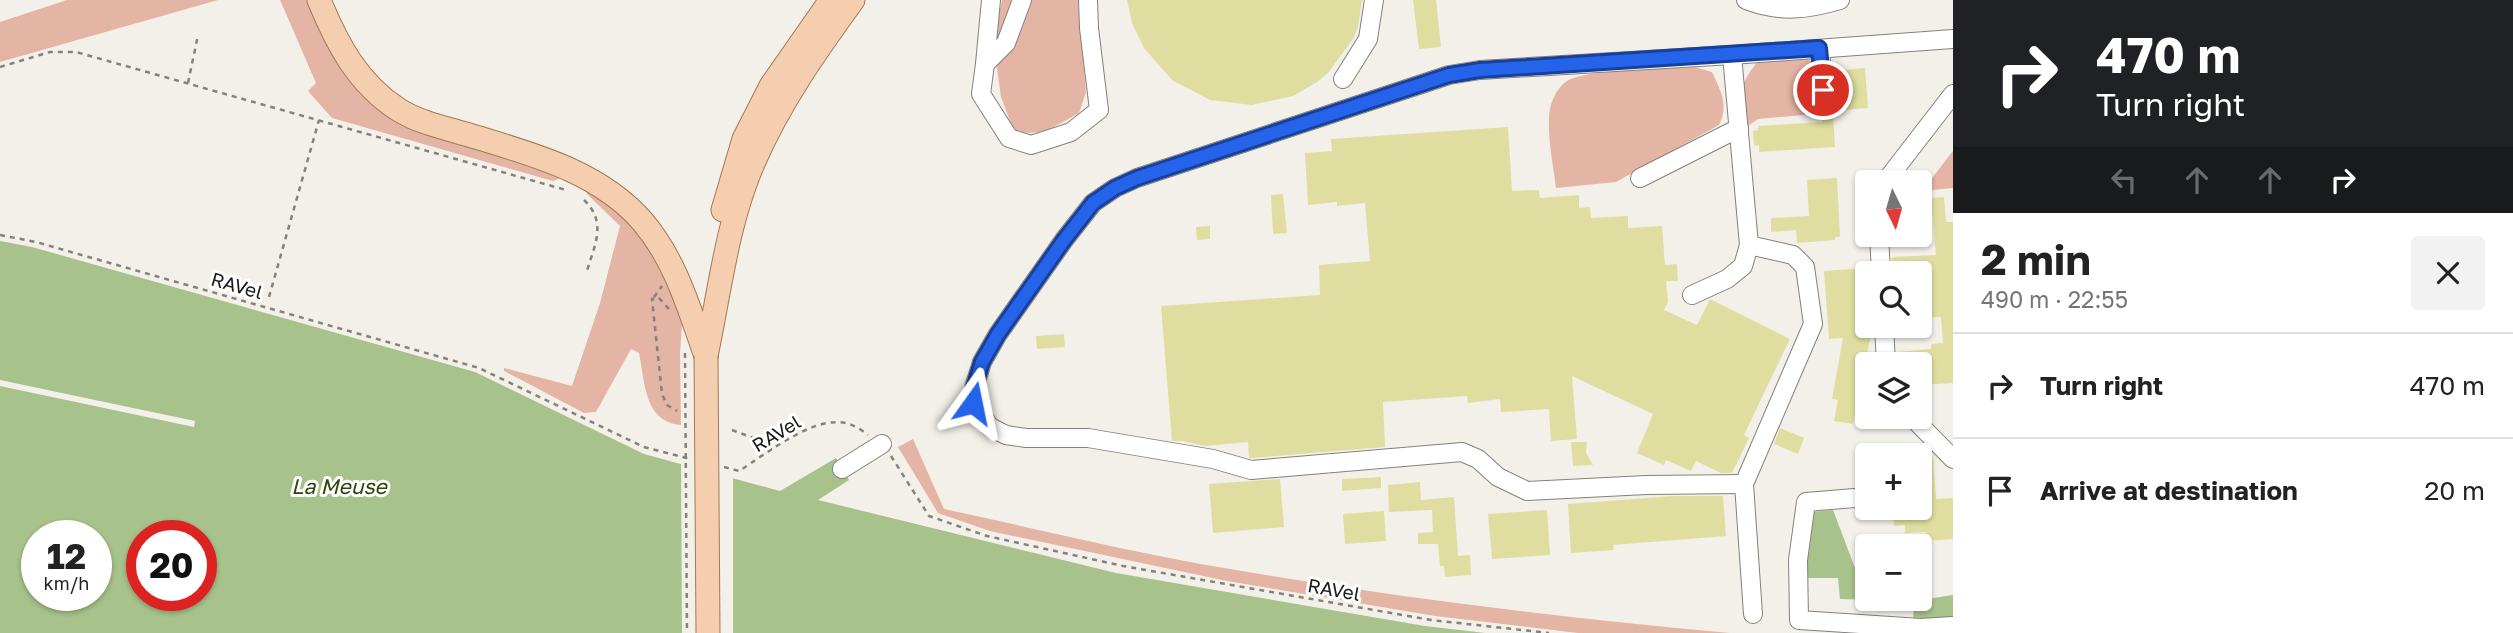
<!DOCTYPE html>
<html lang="en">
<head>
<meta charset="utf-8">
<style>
	body { margin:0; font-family:"Golos Text",sans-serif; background:#f2f2f2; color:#222; height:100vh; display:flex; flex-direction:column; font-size:26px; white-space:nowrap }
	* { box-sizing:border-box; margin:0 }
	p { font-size:23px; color:#767676 }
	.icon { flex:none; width:38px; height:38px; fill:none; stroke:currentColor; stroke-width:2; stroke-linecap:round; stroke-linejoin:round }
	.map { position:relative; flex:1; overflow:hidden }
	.side { display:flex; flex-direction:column; background:#fff; width:560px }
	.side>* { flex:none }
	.guide { background:#202124; color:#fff; overflow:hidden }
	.needle { width:46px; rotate:175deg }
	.tools { position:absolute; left:1855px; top:170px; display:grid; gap:14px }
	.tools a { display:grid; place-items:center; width:77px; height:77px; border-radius:7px; background:#fff; box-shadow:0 2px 5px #0004; font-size:35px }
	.speed { position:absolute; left:21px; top:520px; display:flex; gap:14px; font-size:35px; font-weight:700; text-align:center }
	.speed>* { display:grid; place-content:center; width:91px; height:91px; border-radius:50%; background:#fff; box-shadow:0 2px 5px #0004; line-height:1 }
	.speed small { font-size:18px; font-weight:400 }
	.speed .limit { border:10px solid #d22; background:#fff; color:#111 }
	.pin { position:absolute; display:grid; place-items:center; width:60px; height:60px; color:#fff; margin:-30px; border:4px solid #fff; border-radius:50%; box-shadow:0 2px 7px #0007 }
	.me { position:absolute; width:77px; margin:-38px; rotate:12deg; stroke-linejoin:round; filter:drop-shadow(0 0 5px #0008) }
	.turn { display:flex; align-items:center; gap:24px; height:147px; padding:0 28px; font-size:32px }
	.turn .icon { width:91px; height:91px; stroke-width:2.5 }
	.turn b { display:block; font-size:49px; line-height:60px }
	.lanes { display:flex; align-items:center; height:66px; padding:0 28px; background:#0003; justify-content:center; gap:35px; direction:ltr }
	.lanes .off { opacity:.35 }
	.round { display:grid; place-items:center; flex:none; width:74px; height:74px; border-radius:7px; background:#f2f2f2 }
	.overview { display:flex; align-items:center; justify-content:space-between; height:119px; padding:0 28px }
	h1 { font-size:42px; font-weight:700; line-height:52px }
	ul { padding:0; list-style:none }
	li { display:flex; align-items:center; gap:21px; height:105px; padding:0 28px; border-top:2px solid #e0e0e0 }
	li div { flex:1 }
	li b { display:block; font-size:26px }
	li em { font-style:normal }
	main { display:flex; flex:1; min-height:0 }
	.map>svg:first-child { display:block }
	.green { fill:#e4b4a4 }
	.water { fill:#a7c28b; fill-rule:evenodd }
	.pier { fill:#f3f0e9 }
	.building { fill:#dfdea0 }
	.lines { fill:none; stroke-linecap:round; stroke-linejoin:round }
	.minor-casing { stroke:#84817b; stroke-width:20 }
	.major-casing { stroke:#a37956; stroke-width:25 }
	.path { stroke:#85827e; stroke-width:2.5; stroke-dasharray:5 5; stroke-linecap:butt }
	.minor { stroke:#fff; stroke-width:18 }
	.major { stroke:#f4ceae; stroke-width:23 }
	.major-bridge-casing { stroke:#a37956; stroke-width:25; stroke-linecap:butt }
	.path-bridge { stroke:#85827e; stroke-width:2.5; stroke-dasharray:5 5; stroke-linecap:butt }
	.major-bridge { stroke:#f4ceae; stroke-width:23 }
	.route-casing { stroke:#184099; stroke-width:18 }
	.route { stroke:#2563eb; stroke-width:12 }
	.labels { text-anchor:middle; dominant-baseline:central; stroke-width:6; stroke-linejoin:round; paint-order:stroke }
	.street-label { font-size:19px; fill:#1b1917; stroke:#fff }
	.water-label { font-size:21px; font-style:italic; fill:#2e460a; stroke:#fff }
</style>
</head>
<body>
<main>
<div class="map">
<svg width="1953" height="633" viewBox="0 0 1953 633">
	<rect width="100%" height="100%" fill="#f3f0e9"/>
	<g class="green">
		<path d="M67,0H218L0,62V22Z"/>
		<path d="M280,0H309L325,42L347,78L380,110L545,165L561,178L553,181L332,118L308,91L316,83Z"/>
		<path d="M1002,0H1078L1086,92L1079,113C1056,125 1039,140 1013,129L1001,97L993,40Z"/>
		<path d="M1796,52L1812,62L1816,114L1758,119L1743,129C1740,92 1737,87 1761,57Z"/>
		<path d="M1695,67L1712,72C1721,91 1729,106 1719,125L1616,182L1556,188C1553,165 1548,141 1549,118C1549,105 1556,88 1567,81C1586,69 1668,69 1695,67Z"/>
		<path d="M1953,151V188L1922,191Z"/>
		<path d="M586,190L603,198L631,224L666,273L683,311L680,353L681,425C644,422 645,382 639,353L631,349L596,412L584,413L504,371V368L572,386L600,303L620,226L587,194Z"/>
		<path d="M913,439L944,509C1037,529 1130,552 1224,568C1392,597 1561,618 1730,633H1578L1435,616L1227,581L990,531L938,513L898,447Z"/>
	</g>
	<g class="water">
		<path d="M0,241L32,247L475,372L644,454L780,491L836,458L849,480L818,500L1116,573L1425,626L1485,633H0V386L194,427L195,421L0,380ZM37,536H96V595H37ZM142,536H201V595H142Z"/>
		<path d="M1833,510L1855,568L1857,587L1867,589V598L1877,600L1840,599L1838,578H1804L1812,512Z"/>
		<path d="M1953,595V622L1913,619L1914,601Z"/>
	</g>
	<path class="pier" d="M681,460L733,474V633H682Z"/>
	<g class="building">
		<path d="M1127,0H1362L1358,27L1353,39L1328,73L1317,82L1293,96L1252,105L1210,100L1172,80L1144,48L1132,23Z"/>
		<path d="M1413,0H1436L1441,47L1419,49Z"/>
		<path d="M1865,68L1868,108L1833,111L1835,147L1759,152V145L1754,146L1753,131L1758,130V126L1822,122L1820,101L1829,100L1833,94V71Z"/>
		<path d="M1508,127L1512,191L1539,190L1540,198L1579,195V208L1590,207L1591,218L1628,216V228L1662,226L1665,265L1677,264L1678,281H1666L1668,302L1664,310L1697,325L1710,299L1790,339L1744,435L1749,438L1732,473H1721L1696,461L1691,471L1666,460L1664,465L1637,453L1653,414L1572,376L1577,439L1551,441L1549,409L1501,412L1500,399L1468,403L1467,396L1383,402L1385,447L1252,458H1249L1248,442L1204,446L1183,441H1172L1161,306L1320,295L1319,265L1370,261L1365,203L1337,206V202L1308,205L1305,153L1332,151L1331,139Z"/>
		<path d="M1837,178L1840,237H1835V240L1797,243L1796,230L1771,232V218L1809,216L1807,180Z"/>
		<path d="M1283,194L1287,233L1273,234L1271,195Z"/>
		<path d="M1944,197L1946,222H1953V383L1920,385V364H1897V352L1931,349V344L1943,343L1941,317L1920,318V273H1892V257L1936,255L1932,211L1920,212V199Z"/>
		<path d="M1210,226V239L1197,240L1196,227Z"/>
		<path d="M1867,268V326H1871V334L1853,424L1834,421L1838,400L1832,399L1843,338L1829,339L1824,271Z"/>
		<path d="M1064,334L1065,347L1037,349L1036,336Z"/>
		<path d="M1780,428L1804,438L1798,454L1774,444Z"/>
		<path d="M1571,442H1587L1586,453L1593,465L1573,466Z"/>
		<path d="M1920,458H1933L1936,499L1953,498V539L1927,541L1926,532L1905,533V525L1894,526L1892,508H1920Z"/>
		<path d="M1381,477V488L1342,491V479Z"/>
		<path d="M1280,479L1284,527L1213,533L1209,484Z"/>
		<path d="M1420,482L1421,500L1454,497L1458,556L1470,555L1471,575L1445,577L1444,566H1440L1438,544H1418V533L1433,532L1432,510L1389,512L1388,485Z"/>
		<path d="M1673,496H1723L1726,536L1613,545L1614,550L1571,553L1568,504Z"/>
		<path d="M1547,510L1550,555L1492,559L1488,514Z"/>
		<path d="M1384,511L1386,541L1345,544L1343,514Z"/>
	</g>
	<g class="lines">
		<defs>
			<g id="minor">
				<path d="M991,0L985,64L1006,43L1022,0"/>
				<path d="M1746,0C1779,13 1806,10 1840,0"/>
				<path d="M1820,49L1823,90"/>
				<path d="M985,64L981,94L1009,138L1031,145L1071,132L1099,110L1089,28L1088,0"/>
				<path d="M1343,79L1368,39L1374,0"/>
				<path d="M1640,178L1739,128"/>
				<path d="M1885,182L1953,94"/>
				<path d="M1879,234L1881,273"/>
				<path d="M1749,245L1793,255L1805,267L1813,324L1744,484L1753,614"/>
				<path d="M1692,295L1727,279L1743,266L1749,245L1732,55"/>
				<path d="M1884,326L1886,364"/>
				<path d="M1911,416L1953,459"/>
				<path d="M842,469L882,444"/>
				<path d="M1744,484L1646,485L1527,491L1498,477L1478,459L1462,452L1251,470L1213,459L1088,438H1026L1006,435L990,427L973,403L974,388L982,362L998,334L1064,240L1093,203L1115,188L1137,178L1449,75L1480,70L1732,55L1953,39"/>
				<path d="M1867,497L1806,502L1798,560L1799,620L1921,628L1953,626"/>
			</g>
			<g id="major">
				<path d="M319,0C337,44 358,84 399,110C420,123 446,128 469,135C531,154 599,171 643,222C676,261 689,309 706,356"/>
				<path d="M723,210L744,139L771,86L831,0"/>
				<path d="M706,356C720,290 727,221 755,159C780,102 816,51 853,0"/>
			</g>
		</defs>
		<use href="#minor" class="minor-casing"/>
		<use href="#major" class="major-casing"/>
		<g class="path">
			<path d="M0,67L50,52H76L566,190"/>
			<path d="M188,83L198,35"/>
			<path d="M584,200C608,223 594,246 586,274"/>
			<path d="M0,235L36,242L479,368L644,447L690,459"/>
			<path d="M269,297L319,120"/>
			<path d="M654,297L662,286"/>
			<path d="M669,309L658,297L652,299L662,394L667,405L677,411"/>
			<path d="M732,430L764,442L772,450"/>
			<path d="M891,456L929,516L987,536L1123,566L1431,620L1549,633"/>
			<path d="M724,467L739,471C768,453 820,409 854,426C859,428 864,432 868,435"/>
		</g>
		<use href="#minor" class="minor"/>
		<use href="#major" class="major"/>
		<defs>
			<path id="major-bridge" d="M706,356L708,633"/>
		</defs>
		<use href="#major-bridge" class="major-bridge-casing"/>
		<path class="path-bridge" d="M685,353L687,633"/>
		<use href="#major-bridge" class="major-bridge"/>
	</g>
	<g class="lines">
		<defs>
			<path id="route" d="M973,403L974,388L982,362L998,334L1064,240L1093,203L1115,188L1137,178L1449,75L1480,70L1819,48L1823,90"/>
		</defs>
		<use href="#route" class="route-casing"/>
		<use href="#route" class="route"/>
	</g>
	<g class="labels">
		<g class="street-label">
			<text transform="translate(237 285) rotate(16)">RAVel</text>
			<text transform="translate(776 433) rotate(-31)">RAVel</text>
			<text transform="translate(1334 589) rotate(10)">RAVel</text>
		</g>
		<g class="water-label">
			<text x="339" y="486">La Meuse</text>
		</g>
	</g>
</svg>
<div class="tools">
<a><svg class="needle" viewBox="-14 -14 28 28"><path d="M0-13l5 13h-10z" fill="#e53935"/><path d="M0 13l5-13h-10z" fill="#767676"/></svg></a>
<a><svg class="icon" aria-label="search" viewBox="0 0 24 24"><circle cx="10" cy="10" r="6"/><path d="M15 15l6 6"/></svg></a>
<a><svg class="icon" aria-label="layers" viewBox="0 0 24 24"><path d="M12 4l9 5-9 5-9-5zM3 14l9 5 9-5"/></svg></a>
<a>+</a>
<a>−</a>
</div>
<div class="speed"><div>12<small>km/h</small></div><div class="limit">20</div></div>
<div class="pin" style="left:1823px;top:90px;background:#d93025"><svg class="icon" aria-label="arrive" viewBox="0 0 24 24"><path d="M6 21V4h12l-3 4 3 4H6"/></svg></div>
<svg class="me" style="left:973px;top:403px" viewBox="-20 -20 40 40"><path d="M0-17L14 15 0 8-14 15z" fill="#2563eb" stroke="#fff" stroke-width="4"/></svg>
</div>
<section class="side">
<div class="guide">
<div class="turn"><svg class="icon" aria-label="right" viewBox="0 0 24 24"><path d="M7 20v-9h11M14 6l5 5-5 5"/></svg><div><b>470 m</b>Turn right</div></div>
<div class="lanes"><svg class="icon off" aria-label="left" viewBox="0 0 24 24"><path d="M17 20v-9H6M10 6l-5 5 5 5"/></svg><svg class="icon off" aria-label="ahead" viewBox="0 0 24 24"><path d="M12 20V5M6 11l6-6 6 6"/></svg><svg class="icon off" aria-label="ahead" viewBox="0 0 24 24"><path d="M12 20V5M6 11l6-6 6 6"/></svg><svg class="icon" aria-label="right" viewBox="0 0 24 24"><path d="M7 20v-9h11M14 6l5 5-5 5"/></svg></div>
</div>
<div class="overview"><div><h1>2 min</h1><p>490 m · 22:55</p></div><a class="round"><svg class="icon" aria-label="close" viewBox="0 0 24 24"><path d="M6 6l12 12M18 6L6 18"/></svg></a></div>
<ul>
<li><svg class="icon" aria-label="right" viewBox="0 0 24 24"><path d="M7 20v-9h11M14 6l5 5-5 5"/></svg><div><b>Turn right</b></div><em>470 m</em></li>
<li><svg class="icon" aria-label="arrive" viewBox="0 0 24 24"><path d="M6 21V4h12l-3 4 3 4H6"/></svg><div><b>Arrive at destination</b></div><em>20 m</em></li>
</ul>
</section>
</main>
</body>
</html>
